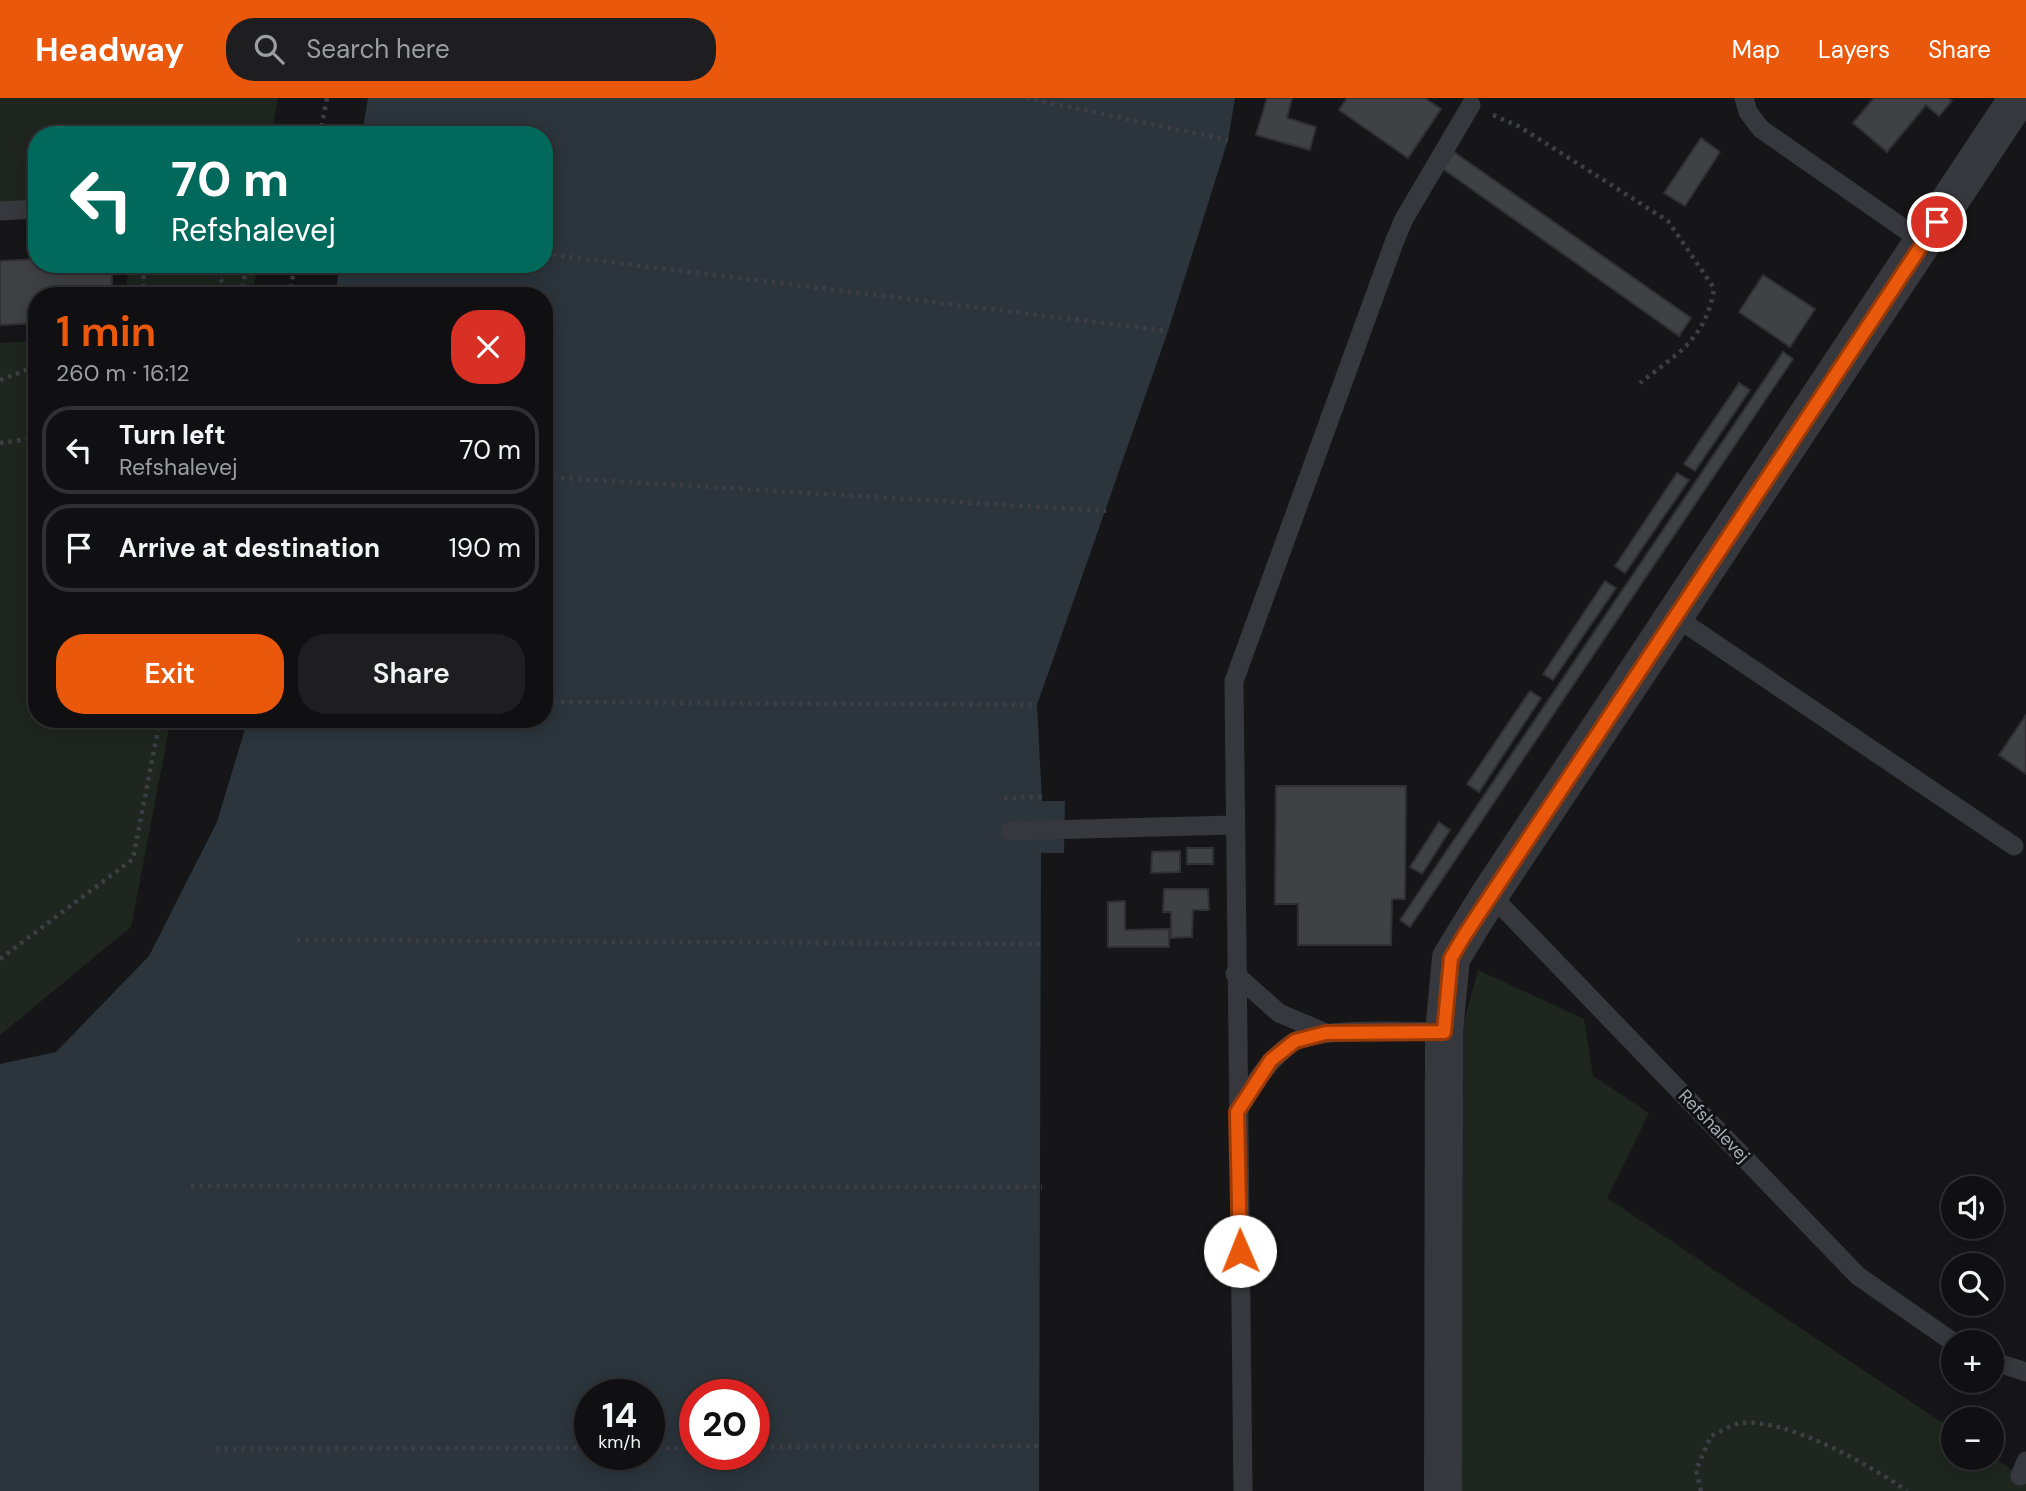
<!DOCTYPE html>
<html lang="en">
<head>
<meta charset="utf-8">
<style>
	body { margin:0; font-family:"DM Sans",sans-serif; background:#1e1e20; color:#f1f3f6; height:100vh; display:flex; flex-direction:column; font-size:26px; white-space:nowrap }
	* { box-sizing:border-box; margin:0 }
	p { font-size:23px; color:#9c9d9f }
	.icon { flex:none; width:38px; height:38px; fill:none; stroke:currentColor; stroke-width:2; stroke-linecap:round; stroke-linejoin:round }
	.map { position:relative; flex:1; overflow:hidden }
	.details { position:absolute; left:28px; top:189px; width:525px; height:441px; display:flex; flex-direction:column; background:#101012; border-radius:28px; box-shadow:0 4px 18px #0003,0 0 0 2px #303032 }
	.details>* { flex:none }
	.banner { position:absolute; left:28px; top:28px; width:525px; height:147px; border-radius:28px; box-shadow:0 4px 18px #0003,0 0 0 2px #303032; background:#00695c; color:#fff; overflow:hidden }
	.controls { position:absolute; left:1941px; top:1078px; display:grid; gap:14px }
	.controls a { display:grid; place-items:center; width:63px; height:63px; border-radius:50%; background:#101012; box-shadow:0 4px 18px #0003,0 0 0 2px #303032; font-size:35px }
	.speed { position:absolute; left:574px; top:1281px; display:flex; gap:14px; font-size:35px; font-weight:700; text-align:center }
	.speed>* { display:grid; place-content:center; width:91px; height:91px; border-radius:50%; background:#101012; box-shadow:0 4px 18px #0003,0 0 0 2px #303032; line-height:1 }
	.speed small { font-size:18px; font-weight:400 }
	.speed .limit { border:10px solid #d22; background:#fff; color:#111 }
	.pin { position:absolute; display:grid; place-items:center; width:60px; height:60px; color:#fff; margin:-30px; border:4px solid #fff; border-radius:50%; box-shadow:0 2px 7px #0007 }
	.me { position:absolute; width:77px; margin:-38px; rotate:359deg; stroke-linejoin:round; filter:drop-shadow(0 0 5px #0008) }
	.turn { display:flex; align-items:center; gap:24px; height:147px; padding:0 28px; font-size:32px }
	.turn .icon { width:91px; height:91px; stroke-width:2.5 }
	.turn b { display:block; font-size:49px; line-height:60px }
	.round { display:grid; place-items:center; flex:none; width:74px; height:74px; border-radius:28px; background:#1e1e20 }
	.headline { display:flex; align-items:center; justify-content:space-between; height:119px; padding:0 28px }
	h1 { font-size:42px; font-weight:600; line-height:52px; color:#ea580c }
	.action { display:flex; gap:14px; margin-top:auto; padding:14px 28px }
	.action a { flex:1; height:80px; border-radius:28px; background:#ea580c; color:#fff; font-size:28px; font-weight:600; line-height:80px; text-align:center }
	.action a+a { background:#1e1e20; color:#f1f3f6 }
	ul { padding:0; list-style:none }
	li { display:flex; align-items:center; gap:21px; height:88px; margin:0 14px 10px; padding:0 14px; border:4px solid #303032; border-radius:28px }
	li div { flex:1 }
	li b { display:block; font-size:26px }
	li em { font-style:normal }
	header { display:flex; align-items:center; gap:42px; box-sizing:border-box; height:98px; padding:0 35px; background:#ea580c; color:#fff }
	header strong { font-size:33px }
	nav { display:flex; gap:38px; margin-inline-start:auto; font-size:24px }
	.search { width:490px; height:63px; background:#1e1e20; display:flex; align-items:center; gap:18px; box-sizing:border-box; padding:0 24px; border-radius:28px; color:#9c9d9f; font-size:26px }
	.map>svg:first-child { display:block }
	.green { fill:#1e261f }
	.water { fill:#2c353c; fill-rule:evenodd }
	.building { fill:#404145; stroke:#303034; stroke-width:2 }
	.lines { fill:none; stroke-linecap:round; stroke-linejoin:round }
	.path { stroke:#3d3f44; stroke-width:4.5; stroke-dasharray:3.5 5; stroke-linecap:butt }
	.service { stroke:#37383d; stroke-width:19 }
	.minor { stroke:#37383d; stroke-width:38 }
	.route-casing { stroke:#983908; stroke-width:18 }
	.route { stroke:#ea580c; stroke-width:12 }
	.labels { text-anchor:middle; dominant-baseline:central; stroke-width:6; stroke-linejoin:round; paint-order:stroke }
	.street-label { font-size:18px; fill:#a8adb8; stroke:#111113 }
</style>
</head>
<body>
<header>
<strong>Headway</strong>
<div class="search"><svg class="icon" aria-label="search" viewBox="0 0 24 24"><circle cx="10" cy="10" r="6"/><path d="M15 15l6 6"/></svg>Search here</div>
<nav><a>Map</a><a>Layers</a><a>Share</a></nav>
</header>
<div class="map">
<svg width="2026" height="1393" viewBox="0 0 2026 1393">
	<rect width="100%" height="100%" fill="#161618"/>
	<g class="green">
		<path d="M0,0H278L271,37H37V103L0,105Z"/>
		<path d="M129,166H258L252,198H125Z"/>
		<path d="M37,243V621H171L131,829L0,937V245Z"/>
		<path d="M1478,872L1584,921L1593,978L1649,1015L1607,1100L1953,1332V1360L1992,1358L2026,1382V1393H1462L1463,927Z"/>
	</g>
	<path class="water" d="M368,0H1235L1228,42L1168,233L1037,607L1042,703H1065L1064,755H1041L1039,1393H0V966L56,954L149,858L217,724L248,621H544V198H335L340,166H544V37H362ZM590,1297H649V1356H590ZM695,1297H754V1356H695Z"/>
	<g class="building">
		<path d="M1267,0H1292L1287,20L1316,29L1310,52L1256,37Z"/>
		<path d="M1347,0H1425L1441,11L1408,60L1339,12Z"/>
		<path d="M1874,0H1948L1952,3L1939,18L1926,7L1887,54L1853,25Z"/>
		<path d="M1701,40L1720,54L1685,108L1664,95Z"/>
		<path d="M1454,54L1691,220L1679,238L1443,71Z"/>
		<path d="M37,161V166H112V198H37V225L0,227V163Z"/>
		<path d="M1763,177L1815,211L1790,249L1739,214Z"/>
		<path d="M1783,254L1793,261L1410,829L1400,822Z"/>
		<path d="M1739,285L1750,292L1695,373L1684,366Z"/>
		<path d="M1677,375L1689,382L1625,475L1615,468Z"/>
		<path d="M1605,483L1616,490L1553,582L1543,576Z"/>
		<path d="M1530,593L1541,600L1479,694L1467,686Z"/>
		<path d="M2026,617V676L1999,657Z"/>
		<path d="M1276,688H1406L1405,801H1392L1391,847H1298V806H1275Z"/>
		<path d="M1439,724L1450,732L1422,776L1410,769Z"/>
		<rect x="1187" y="750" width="26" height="16"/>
		<path d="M1180,753V774L1151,775L1152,754Z"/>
		<path d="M1164,791H1208L1209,812H1193L1192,839L1171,840V814H1163Z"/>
		<path d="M1125,803V832L1169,831V849H1108V804Z"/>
	</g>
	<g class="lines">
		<g class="path">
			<path d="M1026,0L1228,42"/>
			<path d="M1493,17L1520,29L1668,123L1714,190C1707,240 1677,256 1640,285"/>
			<path d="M320,37L327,0"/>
			<path d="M544,156L1168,233"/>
			<path d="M213,166L229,198"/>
			<path d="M143,198L144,166"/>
			<path d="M241,198L247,166"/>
			<path d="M289,198L295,166"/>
			<path d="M0,282L37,268"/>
			<path d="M0,345L37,340"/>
			<path d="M544,379L1106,413"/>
			<path d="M544,604L1037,607"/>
			<path d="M1004,700L1042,699"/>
			<path d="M297,842L1040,846"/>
			<path d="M0,861L133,761L160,621"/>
			<path d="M191,1088L1042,1089"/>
			<path d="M754,1349L1039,1348"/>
			<path d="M649,1350H695"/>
			<path d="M216,1351L590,1350"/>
			<path d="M1701,1393L1696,1372L1711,1338C1720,1334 1732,1326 1741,1325C1787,1320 1870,1367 1907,1393"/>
		</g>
		<g class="service">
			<path d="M1744,0L1748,14L1761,31L1923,144"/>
			<path d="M0,113L37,111"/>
			<path d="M1674,518L2014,748"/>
			<path d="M1010,733L1233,727"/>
			<path d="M1490,796L1858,1178L1953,1244"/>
			<path d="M1235,876L1279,915L1326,935"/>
			<path d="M1238,1012C1253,987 1268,962 1292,945C1317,928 1411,934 1444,934"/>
			<path d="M1992,1263L2026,1274"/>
			<path d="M2020,1378L2026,1363"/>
			<path d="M1243,1393L1234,583L1395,142L1404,121L1471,7"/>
		</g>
		<path class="minor" d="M1443,1393L1444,934L1451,860L1490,796L2018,0"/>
	</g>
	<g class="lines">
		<defs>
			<path id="route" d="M1240,1153L1237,1014L1271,962L1295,943L1326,935L1444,934L1451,860L1464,838L1937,124"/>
		</defs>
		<use href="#route" class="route-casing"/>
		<use href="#route" class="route"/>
	</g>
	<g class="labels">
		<g class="street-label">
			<text transform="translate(1714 1028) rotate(46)">Refshalevej</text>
		</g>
	</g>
</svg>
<div class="controls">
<a><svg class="icon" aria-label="sound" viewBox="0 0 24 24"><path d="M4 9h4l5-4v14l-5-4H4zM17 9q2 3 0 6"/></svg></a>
<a><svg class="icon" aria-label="search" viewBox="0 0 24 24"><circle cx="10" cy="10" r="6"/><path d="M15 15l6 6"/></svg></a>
<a>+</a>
<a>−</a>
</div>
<div class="speed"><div>14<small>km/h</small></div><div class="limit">20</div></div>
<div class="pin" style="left:1937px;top:124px;background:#d93025"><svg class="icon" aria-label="arrive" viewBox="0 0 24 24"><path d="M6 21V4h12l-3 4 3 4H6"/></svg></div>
<svg class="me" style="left:1240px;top:1153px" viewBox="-20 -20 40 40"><circle r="19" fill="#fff"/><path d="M0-13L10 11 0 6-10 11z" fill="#ea580c"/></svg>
<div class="banner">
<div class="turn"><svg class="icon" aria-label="left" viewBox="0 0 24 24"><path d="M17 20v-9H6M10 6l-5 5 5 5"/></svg><div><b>70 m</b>Refshalevej</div></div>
</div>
<section class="details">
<div class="headline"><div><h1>1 min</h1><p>260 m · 16:12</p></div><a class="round" style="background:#d93025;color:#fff"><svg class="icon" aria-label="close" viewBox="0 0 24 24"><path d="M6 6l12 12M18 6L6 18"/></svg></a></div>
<ul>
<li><svg class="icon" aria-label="left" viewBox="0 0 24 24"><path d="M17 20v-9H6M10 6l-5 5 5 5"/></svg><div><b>Turn left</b><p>Refshalevej</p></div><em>70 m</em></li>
<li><svg class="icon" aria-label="arrive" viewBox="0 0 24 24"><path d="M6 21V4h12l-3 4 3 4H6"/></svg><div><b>Arrive at destination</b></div><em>190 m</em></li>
</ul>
<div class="action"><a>Exit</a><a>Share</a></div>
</section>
</div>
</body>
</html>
